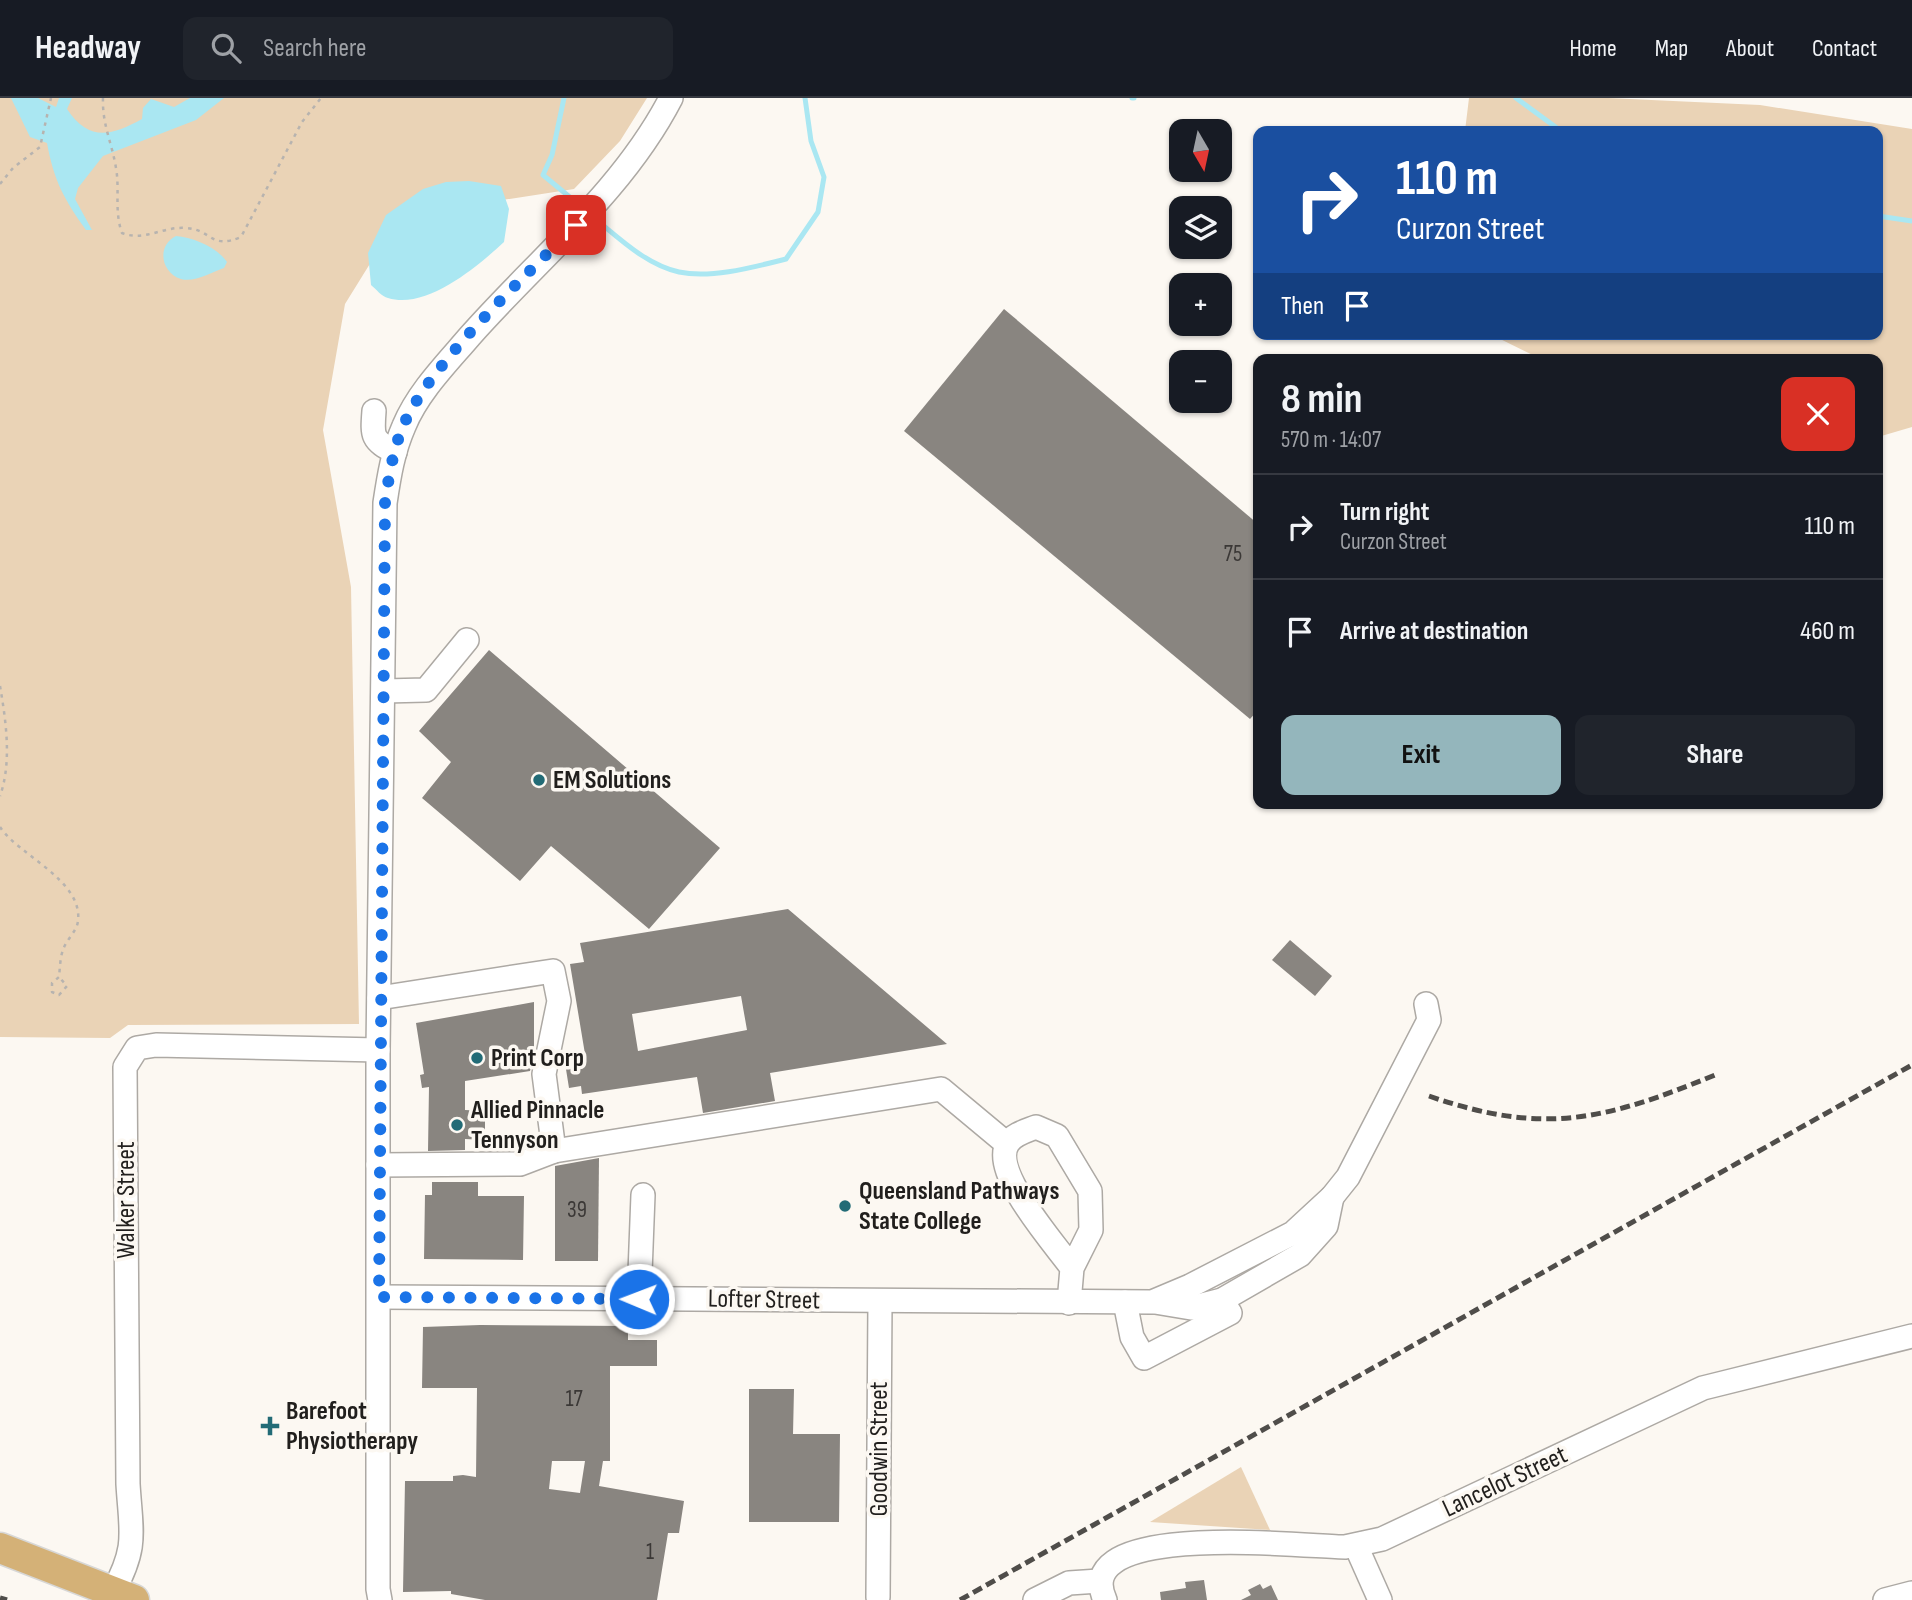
<!DOCTYPE html>
<html lang="en">
<head>
<meta charset="utf-8">
<style>
	body { margin:0; font-family:"Sofia Sans Condensed",sans-serif; background:#20242c; color:#f1f3f6; height:100vh; display:flex; flex-direction:column; font-size:26px; white-space:nowrap }
	* { box-sizing:border-box; margin:0 }
	p { font-size:23px; color:#9ea1a6 }
	.icon { flex:none; width:38px; height:38px; fill:none; stroke:currentColor; stroke-width:2; stroke-linecap:round; stroke-linejoin:round }
	.map { position:relative; flex:1; overflow:hidden }
	.side { position:absolute; left:1253px; top:256px; width:630px; height:455px; display:flex; flex-direction:column; background:#171b24; border-radius:14px; box-shadow:0 2px 5px #0004 }
	.side>* { flex:none }
	.top-card { position:absolute; left:1253px; top:28px; width:630px; height:214px; border-radius:14px; box-shadow:0 2px 5px #0004; background:#1a4fa0; color:#fff; overflow:hidden }
	.needle { width:46px; rotate:171deg }
	.fabs { position:absolute; left:1169px; top:21px; display:grid; gap:14px }
	.fabs a { display:grid; place-items:center; width:63px; height:63px; border-radius:14px; background:#171b24; box-shadow:0 2px 5px #0004; font-size:35px }
	.pin { position:absolute; display:grid; place-items:center; width:60px; height:60px; color:#fff; margin:-30px; border-radius:14px; box-shadow:0 4px 10px #0006 }
	.me { position:absolute; width:77px; margin:-38px; rotate:271deg; stroke-linejoin:round; filter:drop-shadow(0 0 5px #0008) }
	.turn { display:flex; align-items:center; gap:24px; height:147px; padding:0 28px; font-size:32px }
	.turn .icon { width:91px; height:91px; stroke-width:2.5 }
	.turn b { display:block; font-size:49px; line-height:60px }
	.then { display:flex; align-items:center; height:66px; padding:0 28px; background:#0003; gap:14px; font-size:26px }
	.round { display:grid; place-items:center; flex:none; width:74px; height:74px; border-radius:14px; background:#20242c }
	.summary { display:flex; align-items:center; justify-content:space-between; height:119px; padding:0 28px }
	h1 { font-size:42px; font-weight:700; line-height:52px }
	.button { display:flex; gap:14px; margin-top:auto; padding:14px 28px }
	.button a { flex:1; height:80px; border-radius:14px; background:#94b6bc; color:#111; font-size:28px; font-weight:700; line-height:80px; text-align:center }
	.button a+a { background:#20242c; color:#f1f3f6 }
	ul { padding:0; list-style:none }
	li { display:flex; align-items:center; gap:21px; height:105px; padding:0 28px; border-top:2px solid #363941 }
	li div { flex:1 }
	li b { display:block; font-size:26px }
	li em { font-style:normal }
	header { display:flex; align-items:center; gap:42px; box-sizing:border-box; height:98px; padding:0 35px; background:#171b24; border-bottom:2px solid #363941 }
	header strong { font-size:33px }
	nav { display:flex; gap:38px; margin-inline-start:auto; font-size:24px }
	.search { width:490px; height:63px; background:#20242c; display:flex; align-items:center; gap:18px; box-sizing:border-box; padding:0 24px; border-radius:14px; color:#9ea1a6; font-size:26px }
	.map>svg:first-child { display:block }
	.green { fill:#ead3b6 }
	.water { fill:#aae7f2 }
	.lines { fill:none; stroke-linecap:round; stroke-linejoin:round }
	.stream { stroke:#aae7f2; stroke-width:5 }
	.building { fill:#898580; fill-rule:evenodd }
	.minor-casing { stroke:#ada9a4; stroke-width:26 }
	.major-casing { stroke:#d7d7d6; stroke-width:33 }
	.path { stroke:#b7b3af; stroke-width:2.5; stroke-dasharray:3.5 5; stroke-linecap:butt }
	.minor { stroke:#fff; stroke-width:23 }
	.major { stroke:#d4b177; stroke-width:30 }
	.rail { stroke:#4f4d4a; stroke-width:5; stroke-dasharray:10 5; stroke-linecap:butt }
	.route { stroke:#1a73e8; stroke-width:12; stroke-dasharray:0 21.6 }
	.poi-dot { fill:#226b76; stroke:#fcf8f2; stroke-width:2.5 }
	.labels { text-anchor:middle; dominant-baseline:central; stroke-width:7; stroke-linejoin:round; paint-order:stroke }
	.number-label { font-size:23px; fill:#3b3836 }
	.poi-label { font-size:26px; font-weight:bold; fill:#211f1d; stroke:#fcf8f2; text-anchor:start }
	.street-label { font-size:26px; fill:#211f1d; stroke:#fcf8f2 }
</style>
</head>
<body>
<header>
<strong>Headway</strong>
<div class="search"><svg class="icon" aria-label="search" viewBox="0 0 24 24"><circle cx="10" cy="10" r="6"/><path d="M15 15l6 6"/></svg>Search here</div>
<nav><a>Home</a><a>Map</a><a>About</a><a>Contact</a></nav>
</header>
<div class="map">
<svg width="1912" height="1502" viewBox="0 0 1912 1502">
	<rect width="100%" height="100%" fill="#fcf8f2"/>
	<g class="green">
		<path d="M0,0H647L620,43L574,91L470,107L389,135L345,206L323,332L351,489L359,926L128,927L110,940L0,939Z"/>
		<path d="M1469,0H1608L1760,7L1912,31V329L1878,339V261H1541L1490,236H1878V33H1465Z"/>
		<path d="M1241,1369L1270,1432L1150,1424Z"/>
	</g>
	<g class="water">
		<path d="M11,0H38L56,9L59,0H72L67,11C89,44 111,38 142,21L143,10L151,1L174,9L190,0H224L196,22L103,58L78,90L75,101L92,132H86C64,101 54,83 47,45L30,39Z"/>
		<path d="M469,83L501,88L509,111L504,144C478,168 427,212 388,200C382,199 376,191 371,187L368,155L386,117L423,91L446,84Z"/>
		<path d="M176,138C193,139 218,150 227,164L224,170C212,174 194,185 181,181C160,174 157,147 176,138Z"/>
	</g>
	<g class="lines">
		<g class="stream">
			<path d="M564,0L552,57L543,77L583,110"/>
			<path d="M1132,0H1134"/>
			<path d="M1516,0L1561,33"/>
			<path d="M1878,118L1912,123"/>
			<path d="M593,119C618,139 646,167 679,174C711,181 754,169 786,161L818,114L824,79L811,43L805,0"/>
		</g>
	</g>
	<g class="building">
		<path d="M1004,211L1258,426V612L1250,621L904,333Z"/>
		<path d="M489,552L720,750L649,831L551,748L520,783L422,700L451,664L419,633Z"/>
		<path d="M788,811L947,946L770,975L775,1003L703,1015L697,979L582,996L581,988L569,990L565,965L586,962L570,866L584,864L580,845ZM741,898L747,932L638,953L632,916Z"/>
		<path d="M1290,842L1332,878L1315,898L1272,862Z"/>
		<path d="M534,904V956L530,973L465,983V1012L485,1013V1042L465,1041V1052L428,1053L429,989L422,990L420,977L424,976L416,925Z"/>
		<path d="M599,1060L598,1163H555V1068Z"/>
		<path d="M432,1084H478V1098H524L523,1162L424,1161L425,1097H432Z"/>
		<path d="M480,1227L628,1228V1242H657V1268H610V1363H603L599,1388L684,1403L679,1435H668L657,1502H485L451,1496V1493L403,1494L405,1383H453V1378L463,1377L476,1379L477,1290H422L423,1229ZM552,1363H585L580,1395L549,1391Z"/>
		<path d="M749,1291H794L793,1336H840L839,1424H749Z"/>
		<path d="M1204,1482L1207,1502H1161L1160,1494L1186,1490L1185,1484Z"/>
		<path d="M1260,1486L1263,1491L1271,1487L1278,1502H1241L1251,1497L1248,1492Z"/>
	</g>
	<g class="lines">
		<defs>
			<g id="minor">
				<path d="M374,313C372,339 372,342 395,354"/>
				<path d="M384,593L426,592L467,542"/>
				<path d="M379,900L553,873L559,903L544,976L554,1053"/>
				<path d="M378,1067L520,1066L554,1053L941,991L1007,1046"/>
				<path d="M379,1199L1152,1204L1190,1188L1293,1135L1332,1099L1348,1079L1429,922L1426,906"/>
				<path d="M639,1201L643,1097"/>
				<path d="M1125,1204L1132,1239L1144,1260L1230,1215L1222,1202"/>
				<path d="M1155,1204L1191,1210L1222,1202L1300,1157L1326,1128L1332,1099"/>
				<path d="M1069,1205L1072,1170L1091,1132L1090,1093L1057,1038L1036,1029C1026,1033 1014,1036 1008,1045C989,1073 1055,1146 1072,1170"/>
				<path d="M1356,1448L1380,1502"/>
				<path d="M113,1494C138,1448 131,1435 128,1386L125,969L137,950L156,947L378,952"/>
				<path d="M878,1499L880,1203"/>
				<path d="M380,1502L378,1491V952L385,405C389,378 393,353 404,328C418,294 447,265 470,238C538,161 623,93 671,0"/>
				<path d="M1035,1502L1069,1485L1099,1483"/>
				<path d="M1105,1502C1068,1421 1307,1449 1345,1449L1382,1441L1703,1290L1912,1238"/>
				<path d="M1885,1502L1912,1495"/>
			</g>
			<path id="major" d="M0,1450L134,1502"/>
		</defs>
		<use href="#minor" class="minor-casing"/>
		<use href="#major" class="major-casing"/>
		<g class="path">
			<path d="M103,0C102,26 112,45 116,70C120,92 114,113 122,135C144,144 163,128 186,130C213,132 210,152 241,139L302,24L321,0"/>
			<path d="M0,86L13,70L40,49L51,0"/>
			<path d="M0,588C6,623 12,664 0,698"/>
			<path d="M0,729C18,757 83,782 78,823C77,833 66,842 63,852C60,860 60,870 59,879L52,885V894L59,897L67,888L59,879"/>
		</g>
		<use href="#minor" class="minor"/>
		<use href="#major" class="major"/>
		<g class="rail">
			<path d="M1429,998C1544,1038 1605,1022 1715,977"/>
			<path d="M0,1500L7,1502"/>
			<path d="M960,1502L1912,967"/>
		</g>
	</g>
	<g class="lines">
		<path class="route" d="M576,127C525,179 433,262 404,326C393,351 389,378 385,405L379,1199L639,1201"/>
	</g>
	<g class="poi-dot">
		<circle cx="539" cy="682" r="7"/>
		<circle cx="477" cy="960" r="7"/>
		<circle cx="457" cy="1027" r="7"/>
		<circle cx="845" cy="1108" r="7"/>
		<path d="M266.5 1317.5h7v7h7v7h-7v7h-7v-7h-7v-7h7z"/>
	</g>
	<g class="labels">
		<g class="number-label">
			<text x="1233" y="456">75</text>
			<text x="577" y="1112">39</text>
			<text x="574" y="1301">17</text>
			<text x="650" y="1454">1</text>
		</g>
		<g class="poi-label">
			<text x="553" y="682">EM Solutions</text>
			<text x="491" y="960">Print Corp</text>
			<text x="471" y="1012">Allied Pinnacle<tspan x="471" dy="30">Tennyson</tspan></text>
			<text x="859" y="1093">Queensland Pathways<tspan x="859" dy="30">State College</tspan></text>
			<text x="286" y="1313">Barefoot<tspan x="286" dy="30">Physiotherapy</tspan></text>
		</g>
		<g class="street-label">
			<text transform="translate(126 1102) rotate(-90)">Walker Street</text>
			<text transform="translate(764 1202) rotate(1)">Lofter Street</text>
			<text transform="translate(879 1351) rotate(-90)">Goodwin Street</text>
			<text transform="translate(1505 1384) rotate(-25)">Lancelot Street</text>
		</g>
	</g>
</svg>
<div class="fabs">
<a><svg class="needle" viewBox="-14 -14 28 28"><path d="M0-13l5 13h-10z" fill="#e53935"/><path d="M0 13l5-13h-10z" fill="#9ea1a6"/></svg></a>
<a><svg class="icon" aria-label="layers" viewBox="0 0 24 24"><path d="M12 4l9 5-9 5-9-5zM3 14l9 5 9-5"/></svg></a>
<a>+</a>
<a>−</a>
</div>
<div class="pin" style="left:576px;top:127px;background:#d93025"><svg class="icon" aria-label="arrive" viewBox="0 0 24 24"><path d="M6 21V4h12l-3 4 3 4H6"/></svg></div>
<svg class="me" style="left:639px;top:1201px" viewBox="-20 -20 40 40"><circle r="17" fill="#1a73e8" stroke="#fff" stroke-width="3"/><path d="M0-11L8 9 0 5-8 9z" fill="#fff"/></svg>
<div class="top-card">
<div class="turn"><svg class="icon" aria-label="right" viewBox="0 0 24 24"><path d="M7 20v-9h11M14 6l5 5-5 5"/></svg><div><b>110 m</b>Curzon Street</div></div>
<div class="then">Then<svg class="icon" aria-label="arrive" viewBox="0 0 24 24"><path d="M6 21V4h12l-3 4 3 4H6"/></svg></div>
</div>
<section class="side">
<div class="summary"><div><h1>8 min</h1><p>570 m · 14:07</p></div><a class="round" style="background:#d93025;color:#fff"><svg class="icon" aria-label="close" viewBox="0 0 24 24"><path d="M6 6l12 12M18 6L6 18"/></svg></a></div>
<ul>
<li><svg class="icon" aria-label="right" viewBox="0 0 24 24"><path d="M7 20v-9h11M14 6l5 5-5 5"/></svg><div><b>Turn right</b><p>Curzon Street</p></div><em>110 m</em></li>
<li><svg class="icon" aria-label="arrive" viewBox="0 0 24 24"><path d="M6 21V4h12l-3 4 3 4H6"/></svg><div><b>Arrive at destination</b></div><em>460 m</em></li>
</ul>
<div class="button"><a>Exit</a><a>Share</a></div>
</section>
</div>
</body>
</html>
